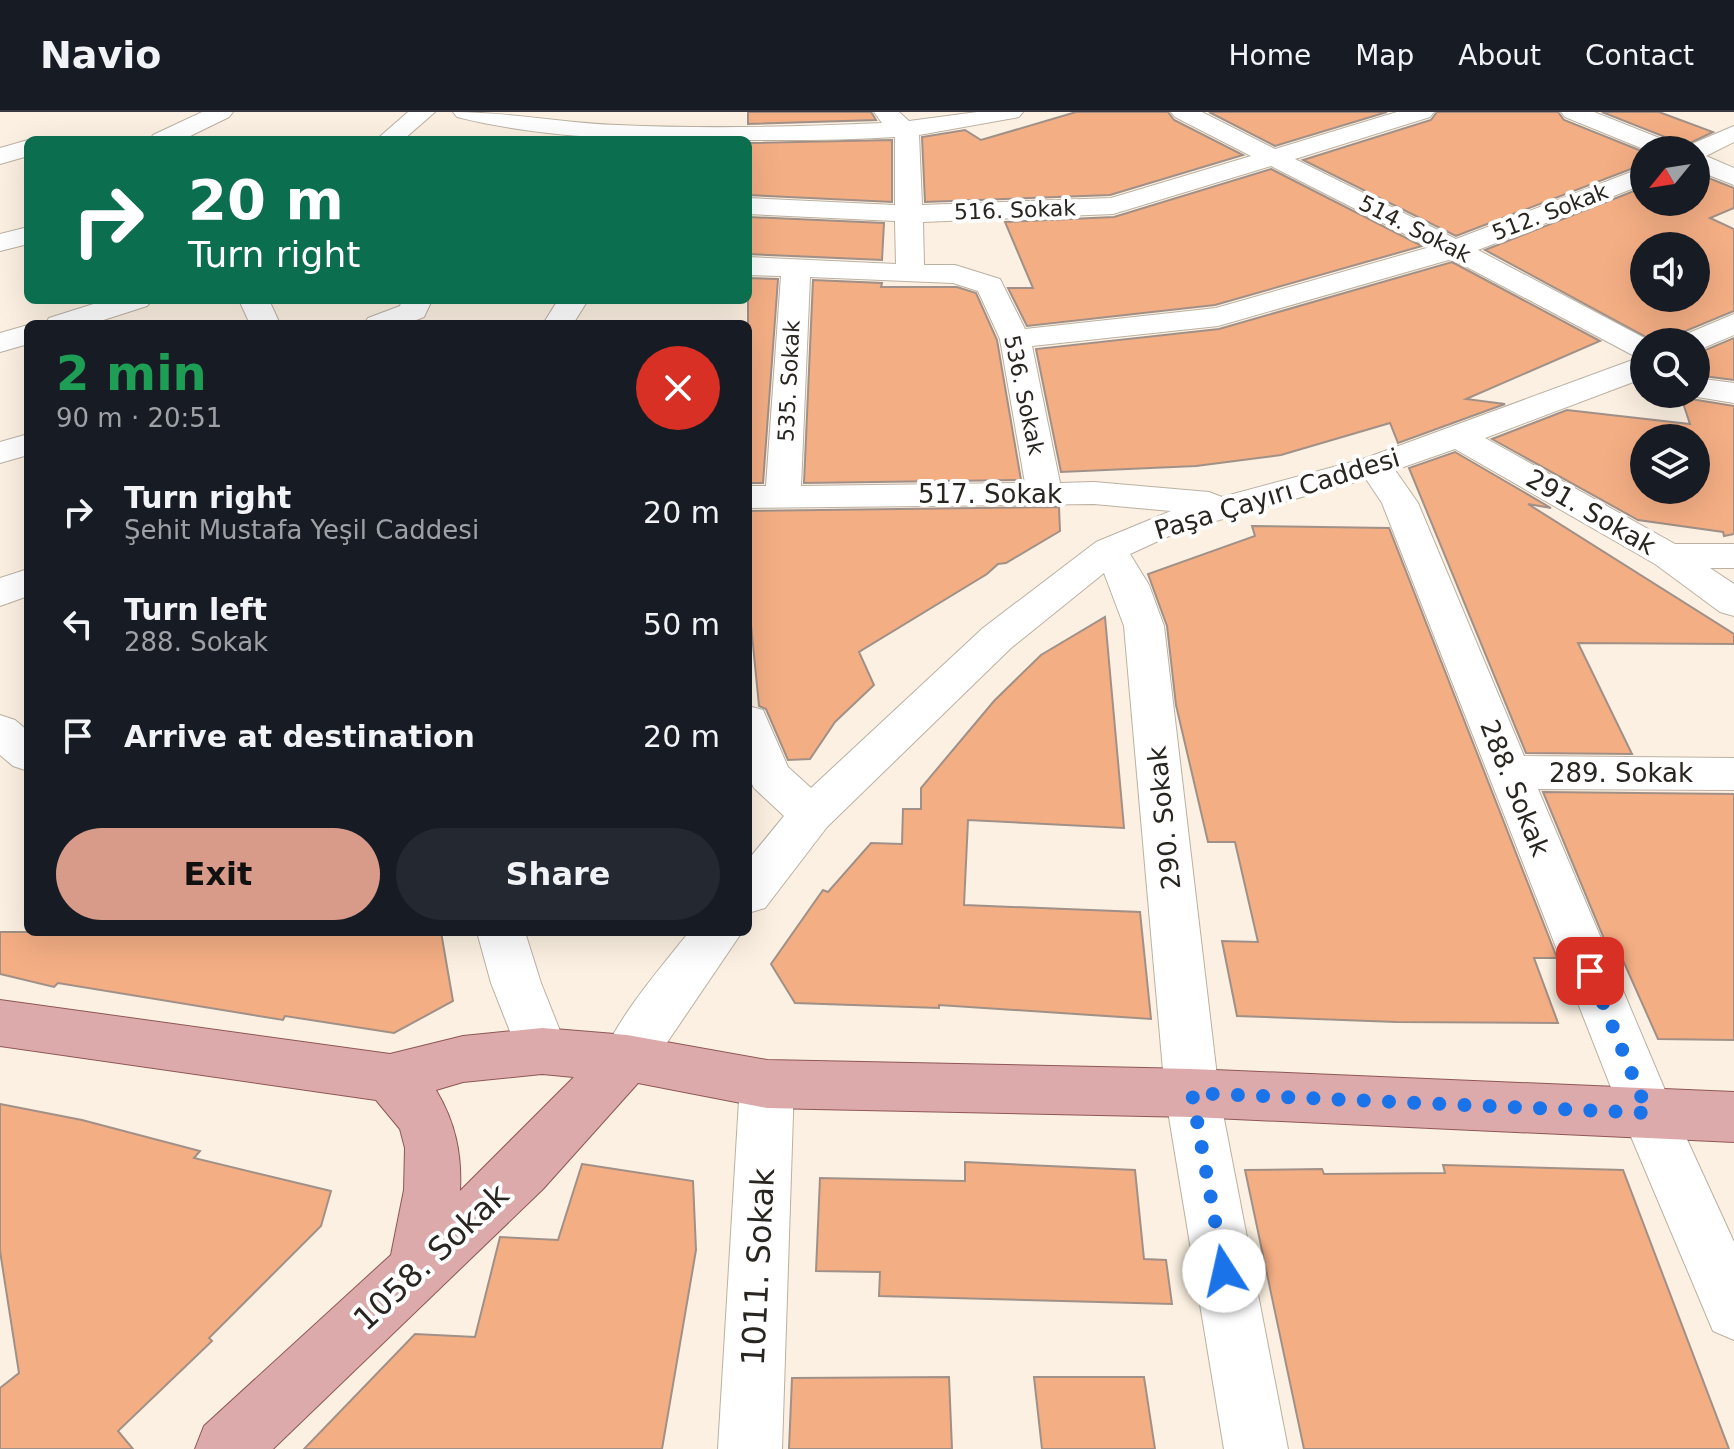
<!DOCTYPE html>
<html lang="en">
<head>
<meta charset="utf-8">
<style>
	body { margin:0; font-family:"DejaVu Sans",sans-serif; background:#242831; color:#f1f3f6; height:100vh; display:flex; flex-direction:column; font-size:30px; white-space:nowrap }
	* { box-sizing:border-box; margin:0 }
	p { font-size:26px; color:#9ea1a6 }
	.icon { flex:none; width:44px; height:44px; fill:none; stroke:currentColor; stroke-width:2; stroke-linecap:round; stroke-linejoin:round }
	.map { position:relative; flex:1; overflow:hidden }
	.panel { position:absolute; left:24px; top:208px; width:728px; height:616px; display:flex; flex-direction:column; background:#171b24; border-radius:12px; box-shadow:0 8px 32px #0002 }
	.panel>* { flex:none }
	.top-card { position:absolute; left:24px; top:24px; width:728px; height:168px; border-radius:12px; box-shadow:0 8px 32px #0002; background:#0b6e4f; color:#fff; overflow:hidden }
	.needle { width:52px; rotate:240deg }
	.fabs { position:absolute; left:1630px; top:24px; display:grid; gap:16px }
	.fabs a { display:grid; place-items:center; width:80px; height:80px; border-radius:50%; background:#171b24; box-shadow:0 8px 32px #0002; font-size:40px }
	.pin { position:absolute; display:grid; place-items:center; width:68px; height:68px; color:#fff; margin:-34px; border-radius:16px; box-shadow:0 4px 12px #0006 }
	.me { position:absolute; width:88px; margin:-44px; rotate:350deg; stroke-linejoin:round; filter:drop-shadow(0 0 6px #0008) }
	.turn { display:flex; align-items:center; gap:28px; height:168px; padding:0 32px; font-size:36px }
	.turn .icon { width:104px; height:104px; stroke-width:2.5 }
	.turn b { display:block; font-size:56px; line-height:68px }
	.round { display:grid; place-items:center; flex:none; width:84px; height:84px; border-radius:42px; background:#242831 }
	.overview { display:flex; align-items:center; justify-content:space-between; height:136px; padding:0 32px }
	h1 { font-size:48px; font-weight:800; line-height:60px; color:#1e9e55 }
	.cta { display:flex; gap:16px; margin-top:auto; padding:16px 32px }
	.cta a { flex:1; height:92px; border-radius:48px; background:#d89b89; color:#111; font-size:32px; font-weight:800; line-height:92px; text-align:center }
	.cta a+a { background:#242831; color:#f1f3f6 }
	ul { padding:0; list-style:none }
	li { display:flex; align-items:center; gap:24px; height:112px; padding:0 32px }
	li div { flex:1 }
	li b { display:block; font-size:30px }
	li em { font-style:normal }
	header { display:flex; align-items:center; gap:48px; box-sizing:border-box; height:112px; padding:0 40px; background:#171b24; border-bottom:2px solid #363941 }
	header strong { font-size:38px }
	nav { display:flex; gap:44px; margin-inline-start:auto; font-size:28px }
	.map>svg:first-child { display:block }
	.building { fill:#f4ae84; stroke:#a09087; stroke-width:2; fill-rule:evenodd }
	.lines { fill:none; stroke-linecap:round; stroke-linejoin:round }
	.minor-casing { stroke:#bbb1a2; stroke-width:2 }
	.major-casing { stroke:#8f5656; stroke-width:2 }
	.minor { fill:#fff; fill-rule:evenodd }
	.major { fill:#ddaaab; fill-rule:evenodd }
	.route { stroke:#1a73e8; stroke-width:14; stroke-dasharray:0 25.2 }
	.labels { text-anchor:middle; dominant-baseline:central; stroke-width:8; stroke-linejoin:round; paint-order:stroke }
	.far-street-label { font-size:22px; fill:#292520; stroke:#fff }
	.street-label { font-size:26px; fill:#292520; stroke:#fff }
	.near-street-label { font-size:32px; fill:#292520; stroke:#fff }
</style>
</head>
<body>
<header>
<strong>Navio</strong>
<nav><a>Home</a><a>Map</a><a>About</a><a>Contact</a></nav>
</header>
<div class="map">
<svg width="1734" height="1337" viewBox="0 0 1734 1337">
	<rect width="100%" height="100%" fill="#fbf0e1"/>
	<g class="building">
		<path d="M748,0H871L876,8L748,12Z"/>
		<path d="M1076,0H1168L1174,8L1243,43L1110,83L925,90L922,25L965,18L981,28Z"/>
		<path d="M1209,0H1387L1275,34Z"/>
		<path d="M1437,0H1558L1564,8L1644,40V52L1456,124L1303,48L1431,8Z"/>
		<path d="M1602,0H1659L1713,20L1682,35L1678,30Z"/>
		<path d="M892,28V90L748,83V31Z"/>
		<path d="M1271,57L1422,134L1215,193L1027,214L1008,176H1033L1005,110L1114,105Z"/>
		<path d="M1696,61L1734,76V96L1710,106L1734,117V199L1683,220L1677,230H1655L1485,138L1644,75V90H1696ZM1644,134H1696V186H1644Z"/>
		<path d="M748,105L884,111L882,148L748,142Z"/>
		<path d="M1452,150L1600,229L1466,287L1505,292L1398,331L1390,311L1281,343L1196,354L1061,360L1036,237L1219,217Z"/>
		<path d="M748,166L778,167L763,371H748Z"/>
		<path d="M813,168L882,171L881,175H957L976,181L997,228L1021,368L804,371Z"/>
		<path d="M1734,226V268L1696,263V242Z"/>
		<path d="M1680,282L1685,286L1734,294V422L1724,424L1723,420L1638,408L1492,327L1567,298L1690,312ZM1644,326H1696V378H1644Z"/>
		<path d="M1455,340L1551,396L1528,392L1734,522V532L1578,531L1632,642L1526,641L1409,356Z"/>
		<path d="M1059,395L1060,419L1006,451L998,452L987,462L859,540L874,573L835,610L810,647L788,648L766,597L759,594L748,482V399Z"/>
		<path d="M1252,414L1389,416L1557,846H1534L1558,911L1396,910L1237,904L1222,829L1258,830L1235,730H1208L1176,593L1167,514L1148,462L1255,424Z"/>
		<path d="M1105,505L1124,716L968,708L964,793L1140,800L1151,907L939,893V896L795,891L771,852L823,778L828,780L871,731L902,732L903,697H921V676L994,589L1041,543Z"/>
		<path d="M1543,680L1734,682V928L1658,927L1622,846H1612Z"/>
		<path d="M0,820H441L453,889L394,921L285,904L283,908L58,871L54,875L0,862Z"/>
		<path d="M0,992L82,1008L200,1039L194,1046L331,1079L321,1114L209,1226L212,1229L118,1319L133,1337H0V1276L19,1261L0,1139Z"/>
		<path d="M965,1050L1135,1058L1144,1147L1166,1148L1172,1192L879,1184L880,1160L816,1159L820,1066L965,1069Z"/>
		<path d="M582,1052L693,1069L696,1138L662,1337H304L415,1222L475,1225L500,1125L558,1128Z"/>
		<path d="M1443,1053L1623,1058L1729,1337H1304L1245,1058L1322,1057L1324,1062L1445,1061Z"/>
		<path d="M949,1265L952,1337H789L792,1266Z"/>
		<path d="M1034,1265H1144L1155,1337H1042Z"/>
	</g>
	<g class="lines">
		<defs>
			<g id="minor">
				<path d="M202,0H233L229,5L182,28H150L153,23Z"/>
				<path d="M408,0H435L403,28H376Z"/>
				<path d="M453,0C508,0 563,11 618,13C706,17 794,15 882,11L874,0H899L909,9L977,0H1023L1019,5L919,23L922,93L1111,86L1251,44L1175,5L1171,0H1202L1275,37L1397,0H1434L1430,5L1295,47L1456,127L1644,55V72L1478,138L1652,230H1644V266L1485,326L1675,432H1734V456H1710L1734,472V504L1720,500L1655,452L1455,337L1395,358L1418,391L1524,644L1734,646V678L1538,677L1673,997L1734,1130V1228L1713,1219L1621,1001L1382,391L1366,367L1180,419L1130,442L1149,473L1164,514L1219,981L1288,1337H1224L1165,981L1124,514L1104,461L1011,536L827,715L765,796L748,801V748L784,704L754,676L748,664V594L763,598L788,655L811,676L983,516L1096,430L1171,399L1094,392L748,396V374H766L781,164L748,163V145L896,152L895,109L748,102V86L895,93V25C838,29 780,28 724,28C633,28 545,27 457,5ZM1271,54L1430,135L1216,196L1025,217L1000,167L955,153H924L923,110L1113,102ZM1452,147L1638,246L1363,347L1222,385L1209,380L1094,370L1060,371L1032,234L1218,214ZM810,165L953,171L978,179L1000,227L1025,371L801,374Z"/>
				<path d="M1561,0H1594L1677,33L1681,38H1646L1565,5Z"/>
				<path d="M1734,14V30L1706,44L1734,56V73L1696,58V38H1684L1687,34Z"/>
				<path d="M28,28V44L0,52V36Z"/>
				<path d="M28,115V132L0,139V122Z"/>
				<path d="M106,188H152L147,194L91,212H45L49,206Z"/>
				<path d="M239,188H269L280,212H250Z"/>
				<path d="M402,188H432L424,205L406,212H364L368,206L400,194Z"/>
				<path d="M558,188H588L573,212H543Z"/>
				<path d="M1734,202V223L1696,239V230H1680L1684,223Z"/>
				<path d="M28,213V232L0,240V221Z"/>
				<path d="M1696,266L1734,271V291L1685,283L1696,282Z"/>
				<path d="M28,322V343L0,351V330Z"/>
				<path d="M28,457V484L0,494V466Z"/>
				<path d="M0,603L15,608L28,619V659L13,654L0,643Z"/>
				<path d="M477,820H525L541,871L568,939L560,955L542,962L524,955L491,871Z"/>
				<path d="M689,820H742L645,963L627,969L609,963L601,946C622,900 658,859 689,820Z"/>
				<path d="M767,948L786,955L794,972L782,1337H718L740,972L748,955Z"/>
			</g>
			<path id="major" d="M0,888L390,942L463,924L542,916L627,923L767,948L1192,957L1734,980V1030L1192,1005L767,996L638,971L543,1077L273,1337H195L204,1314L391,1143L404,1078L405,1036L400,1017L376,988L0,934ZM542,962L574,965L460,1079C462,1041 455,1010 436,978L463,970Z"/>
		</defs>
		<use href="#minor" class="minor-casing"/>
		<use href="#major" class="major-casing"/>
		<use href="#minor" class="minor"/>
		<use href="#major" class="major"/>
	</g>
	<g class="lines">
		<path class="route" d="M1224,1159L1192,981L1648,1001L1590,859"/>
	</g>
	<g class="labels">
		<g class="far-street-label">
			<text transform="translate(1015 98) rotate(-2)">516. Sokak</text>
			<text transform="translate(1550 100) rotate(-21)">512. Sokak</text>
			<text transform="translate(1415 117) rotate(27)">514. Sokak</text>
			<text transform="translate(789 269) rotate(-87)">535. Sokak</text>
			<text transform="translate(1024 283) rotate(78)">536. Sokak</text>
		</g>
		<g class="street-label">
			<text x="990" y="382">517. Sokak</text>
			<text transform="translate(1277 382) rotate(-17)">Paşa Çayırı Caddesi</text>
			<text transform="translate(1591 400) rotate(30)">291. Sokak</text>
			<text x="1621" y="661">289. Sokak</text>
			<text transform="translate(1515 676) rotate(68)">288. Sokak</text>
			<text transform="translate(1164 706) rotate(-96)">290. Sokak</text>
		</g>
		<g class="near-street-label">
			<text transform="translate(431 1145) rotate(-43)">1058. Sokak</text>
			<text transform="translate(758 1155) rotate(-87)">1011. Sokak</text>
		</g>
	</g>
</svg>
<div class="fabs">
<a><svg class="needle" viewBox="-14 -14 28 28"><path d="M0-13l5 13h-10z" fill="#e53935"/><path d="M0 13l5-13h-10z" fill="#9ea1a6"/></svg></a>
<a><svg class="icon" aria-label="sound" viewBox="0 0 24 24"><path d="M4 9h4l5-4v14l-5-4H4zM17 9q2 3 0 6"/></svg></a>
<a><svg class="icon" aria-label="search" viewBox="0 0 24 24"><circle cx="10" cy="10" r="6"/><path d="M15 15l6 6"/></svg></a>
<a><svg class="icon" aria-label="layers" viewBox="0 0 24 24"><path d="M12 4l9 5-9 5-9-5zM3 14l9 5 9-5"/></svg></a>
</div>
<div class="pin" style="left:1590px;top:859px;background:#d93025"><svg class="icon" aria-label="arrive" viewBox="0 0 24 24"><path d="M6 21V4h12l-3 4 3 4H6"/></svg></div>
<svg class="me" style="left:1224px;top:1159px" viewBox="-20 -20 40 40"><circle r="19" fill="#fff"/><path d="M0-13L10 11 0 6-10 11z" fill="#1a73e8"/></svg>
<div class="top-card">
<div class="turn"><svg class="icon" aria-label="right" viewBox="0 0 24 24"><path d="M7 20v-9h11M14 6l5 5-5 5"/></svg><div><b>20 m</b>Turn right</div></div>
</div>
<section class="panel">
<div class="overview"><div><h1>2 min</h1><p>90 m · 20:51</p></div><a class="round" style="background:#d93025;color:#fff"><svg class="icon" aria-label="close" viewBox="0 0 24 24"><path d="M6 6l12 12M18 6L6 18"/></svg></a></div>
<ul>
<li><svg class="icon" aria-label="right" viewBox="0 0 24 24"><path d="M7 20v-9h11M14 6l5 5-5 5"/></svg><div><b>Turn right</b><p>Şehit Mustafa Yeşil Caddesi</p></div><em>20 m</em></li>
<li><svg class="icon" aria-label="left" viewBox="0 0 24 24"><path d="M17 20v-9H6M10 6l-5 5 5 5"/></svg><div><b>Turn left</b><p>288. Sokak</p></div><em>50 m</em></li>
<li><svg class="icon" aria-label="arrive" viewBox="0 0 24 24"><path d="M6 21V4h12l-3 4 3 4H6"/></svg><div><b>Arrive at destination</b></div><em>20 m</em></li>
</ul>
<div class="cta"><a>Exit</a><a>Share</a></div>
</section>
</div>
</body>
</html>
